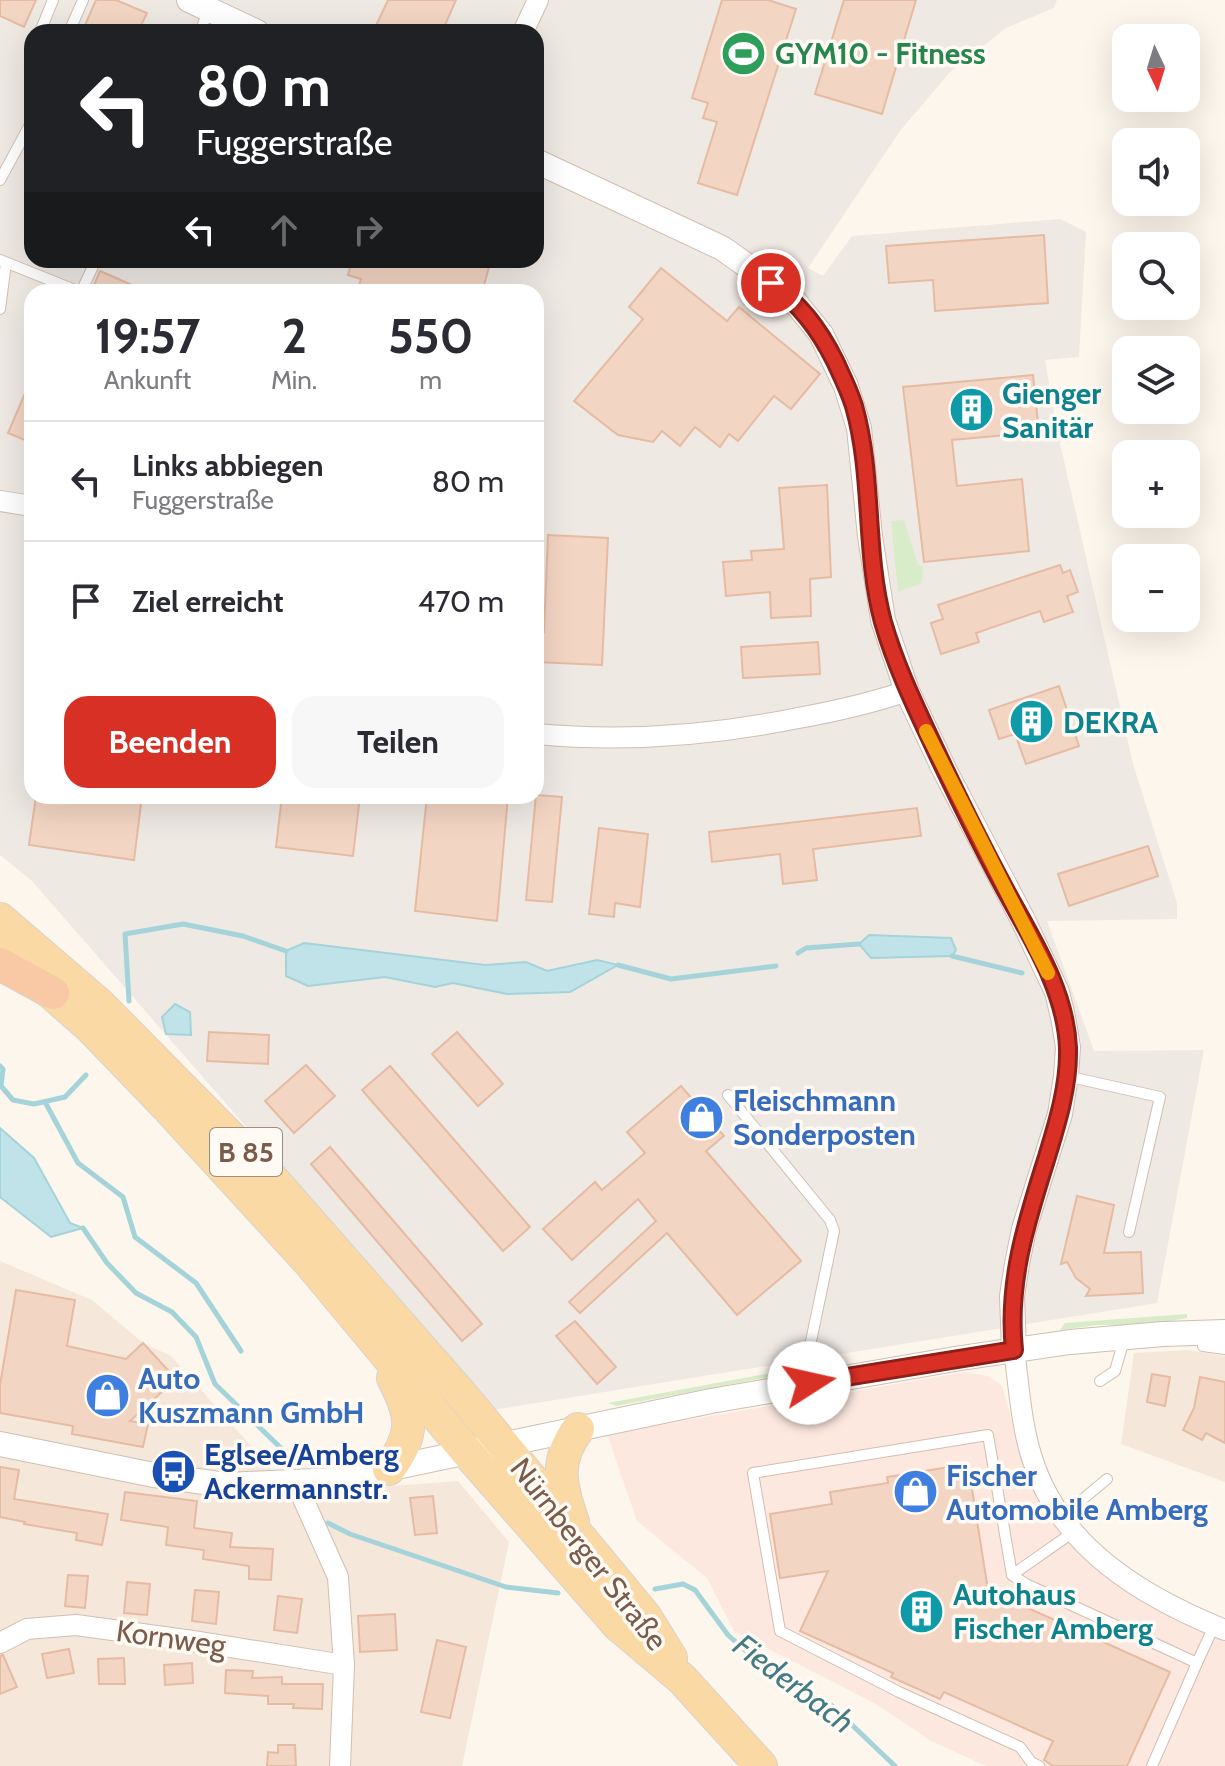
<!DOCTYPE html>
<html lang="de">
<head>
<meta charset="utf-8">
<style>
	body { margin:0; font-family:Cabin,sans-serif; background:#f7f7f7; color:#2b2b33; height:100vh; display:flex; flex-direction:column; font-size:30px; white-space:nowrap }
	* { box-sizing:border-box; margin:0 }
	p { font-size:26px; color:#7c7c81 }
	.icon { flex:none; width:44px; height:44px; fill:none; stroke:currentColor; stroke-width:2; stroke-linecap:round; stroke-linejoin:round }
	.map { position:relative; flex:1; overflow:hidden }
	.sheet { position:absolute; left:24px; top:284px; width:520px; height:520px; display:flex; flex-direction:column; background:#fff; border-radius:24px; box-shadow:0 8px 32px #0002 }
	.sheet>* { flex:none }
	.top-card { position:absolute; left:24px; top:24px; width:520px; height:244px; border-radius:24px; box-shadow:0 8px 32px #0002; background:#202124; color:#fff; overflow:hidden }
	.needle { width:52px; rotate:176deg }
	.fabs { position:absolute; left:1112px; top:24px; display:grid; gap:16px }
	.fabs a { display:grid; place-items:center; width:88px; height:88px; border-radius:16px; background:#fff; box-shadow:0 8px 32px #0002; font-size:40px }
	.pin { position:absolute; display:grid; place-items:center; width:68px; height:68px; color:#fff; margin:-34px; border:4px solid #fff; border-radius:50%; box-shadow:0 2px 8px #0007 }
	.me { position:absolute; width:88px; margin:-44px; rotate:80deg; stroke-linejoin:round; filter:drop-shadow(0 0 6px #0008) }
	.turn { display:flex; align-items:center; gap:28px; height:168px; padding:0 40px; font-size:36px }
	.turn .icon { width:104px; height:104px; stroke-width:2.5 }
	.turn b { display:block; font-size:56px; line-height:68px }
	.lanes { display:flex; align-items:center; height:76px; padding:0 40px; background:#0003; justify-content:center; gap:40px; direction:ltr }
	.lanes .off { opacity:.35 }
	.eta { display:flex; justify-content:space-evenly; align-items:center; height:136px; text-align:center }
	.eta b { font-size:48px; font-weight:700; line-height:56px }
	.action { display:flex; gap:16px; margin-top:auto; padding:16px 40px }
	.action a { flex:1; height:92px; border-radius:24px; background:#d93025; color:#fff; font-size:32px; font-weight:700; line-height:92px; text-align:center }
	.action a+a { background:#f7f7f7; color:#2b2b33 }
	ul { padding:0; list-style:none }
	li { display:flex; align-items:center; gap:24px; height:120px; padding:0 40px; border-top:2px solid #e1e1e2 }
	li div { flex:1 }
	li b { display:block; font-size:30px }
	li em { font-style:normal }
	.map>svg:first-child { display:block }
	.residential { fill:#f5e8da }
	.commercial { fill:#fde8e0 }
	.industrial { fill:#efe9e4; fill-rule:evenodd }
	.green { fill:#d8ecc9 }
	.water { fill:#bfe3e8; stroke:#a5d3da; stroke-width:2 }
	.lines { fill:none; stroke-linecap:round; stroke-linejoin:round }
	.stream { stroke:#a5d3da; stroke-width:5 }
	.building { fill:#f3d5c3; stroke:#e6bba3; stroke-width:2 }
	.service-casing { stroke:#d1beb0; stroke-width:12 }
	.minor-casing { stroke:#d1beb0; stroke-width:22 }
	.tertiary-casing { stroke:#d1beb0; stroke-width:26 }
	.primary-casing { stroke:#dad1cd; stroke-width:34 }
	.trunk-casing { stroke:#dad1cd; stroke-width:34 }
	.service { stroke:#fff; stroke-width:10 }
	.minor { stroke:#fff; stroke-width:20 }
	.tertiary { stroke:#fff; stroke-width:24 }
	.primary { stroke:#fbd9a5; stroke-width:32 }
	.trunk { stroke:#f9c8a4; stroke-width:32 }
	.route-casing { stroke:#8d1f18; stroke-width:20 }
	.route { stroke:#d93025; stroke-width:14 }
	.slow { stroke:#f59e0b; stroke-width:14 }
	.labels { text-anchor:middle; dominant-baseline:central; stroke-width:7; stroke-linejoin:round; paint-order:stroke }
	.shield { fill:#fffaf3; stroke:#a28b7f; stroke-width:2 }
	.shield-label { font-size:28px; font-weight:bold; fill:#7a5c4d }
	.leisure-label { font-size:30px; font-weight:bold; fill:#27864d; stroke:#fffaf3; text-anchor:start }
	.culture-label { font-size:30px; font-weight:bold; fill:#0d838f; stroke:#fffaf3; text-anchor:start }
	.shop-label { font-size:30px; font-weight:bold; fill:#366cbe; stroke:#fffaf3; text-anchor:start }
	.transit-label { font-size:30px; font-weight:bold; fill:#164399; stroke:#fffaf3; text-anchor:start }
	.street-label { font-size:30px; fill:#7a5c4d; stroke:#fffaf3 }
	.water-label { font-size:32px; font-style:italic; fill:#437c86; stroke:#fffaf3 }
</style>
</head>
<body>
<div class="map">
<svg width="1225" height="1766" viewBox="0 0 1225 1766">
	<rect width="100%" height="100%" fill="#fdf6ec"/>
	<g class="residential">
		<path d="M0,1261L92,1300L143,1343L171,1356L273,1471L326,1468L362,1461L379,1487L458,1481L509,1542L462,1766H0Z"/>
		<path d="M1188,1350L1225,1356V1482L1121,1444L1134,1353Z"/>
	</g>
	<path class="commercial" d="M965,1372L988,1376L1002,1386L1029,1480L1052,1520L1102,1570L1149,1605L1225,1639V1766H986L931,1741L876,1704L734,1631L707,1578L637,1521L607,1434Z"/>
	<path class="industrial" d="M0,0H1057L1054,8L1006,28L950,72L900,131L808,268L823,276L852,236L1060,219L1086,232L1079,357L1045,360L1057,430L1133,764L1177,903V919L1047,921L1094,1051L1204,1050L1157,1303L493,1410L32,881L0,855ZM32,32H536V260H32ZM32,292H536V796H32Z"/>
	<g class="green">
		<path d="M904,520L918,565L923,566L922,583L898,592L891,521Z"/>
		<path d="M1187,1314V1318L1148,1325H1097L1060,1330L1065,1323Z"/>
		<path d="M793,1369L790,1373L616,1406L608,1403Z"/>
	</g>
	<g class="water">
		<path d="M869,935L951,938L956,950L952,956L871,958L859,944Z"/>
		<path d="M304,943L485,965L526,962L547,971L597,960L618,965L570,992L507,994L453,983L435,987L385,977L308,986L286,976V951Z"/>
		<path d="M175,1004L190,1012L191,1035L166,1034L162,1017Z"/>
		<path d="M0,1128L34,1158L70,1223L83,1228L51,1237L0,1197Z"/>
	</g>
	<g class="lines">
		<g class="stream">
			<path d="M798,953L806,948L859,944"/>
			<path d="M952,956L1022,973"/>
			<path d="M618,965L671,979L776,966"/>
			<path d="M129,1001L125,934L183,924L243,936L286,951"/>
			<path d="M0,1066L3,1069L1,1086L13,1100L34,1104L65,1097L86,1075"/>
			<path d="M45,1102L78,1163L123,1197L135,1237L196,1283L241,1351"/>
			<path d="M83,1228L107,1263L136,1293L172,1312L196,1337L215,1384L286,1453"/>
			<path d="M328,1523L350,1534L506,1587L558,1593"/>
			<path d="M655,1589L683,1584L695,1590L728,1635L775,1677L830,1704L895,1766"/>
		</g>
	</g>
	<g class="building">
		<path d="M0,0H36L24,27L0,16Z"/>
		<path d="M96,0H116L147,13L138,32H82Z"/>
		<path d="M388,0H456L442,32H373Z"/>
		<path d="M722,0H768L796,9L737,195L698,183L717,122L703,118L708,103L692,98Z"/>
		<path d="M844,0H916L882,114L815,94Z"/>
		<path d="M1044,235L1048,303L935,311L933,280L889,283L886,246Z"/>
		<path d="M352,260H491L482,292H357L361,279L348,275Z"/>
		<path d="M661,268L727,321L739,307L820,374L791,409L774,396L738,441L729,434L720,447L695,427L680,446L662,431L653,442L618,435L574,401L643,319L629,307Z"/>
		<path d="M100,271L148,292H91Z"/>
		<path d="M1033,375L1039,432L952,440L957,486L1022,479L1029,551L924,562L903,387Z"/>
		<path d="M32,377V443L8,433Z"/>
		<path d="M827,485L831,577L810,579L811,616L771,618L770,592L726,596L723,562L752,560L751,551L784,549L779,488Z"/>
		<path d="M548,535L608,538L602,665L536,662V631L544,632Z"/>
		<path d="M1060,565L1063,573L1070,570L1078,592L1067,596L1073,612L1044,622L1040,611L976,633L979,642L941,654L931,623L943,619L938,605Z"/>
		<path d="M818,642L820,674L743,678L741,647Z"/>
		<path d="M1059,686L1079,746L1026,764L1015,734L999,739L989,710Z"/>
		<path d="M536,795L562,797L552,902L526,900Z"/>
		<path d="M36,796H142L134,860L29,845Z"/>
		<path d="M282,796H360L353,856L276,847Z"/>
		<path d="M427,796H508L497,921L415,911Z"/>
		<path d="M917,808L921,836L813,849L817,880L783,884L780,854L712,862L709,832Z"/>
		<path d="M599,828L648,834L640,907L615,903L614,917L589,914Z"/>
		<path d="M1148,846L1158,876L1069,906L1058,874Z"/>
		<path d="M209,1032L269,1035L268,1064L207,1061Z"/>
		<path d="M457,1032L503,1084L478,1106L432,1054Z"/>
		<path d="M306,1065L335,1096L294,1133L265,1101Z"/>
		<path d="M390,1066L530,1227L503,1251L362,1090Z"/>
		<path d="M681,1086L724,1136L706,1151L801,1261L737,1315L667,1233L580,1313L569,1302L656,1221L638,1199L572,1260L543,1229L595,1182L602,1190L645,1153L627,1132Z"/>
		<path d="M330,1147L482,1324L462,1341L311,1164Z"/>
		<path d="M1077,1196L1114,1205L1104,1253L1141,1252L1143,1293L1086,1296L1090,1289L1076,1278L1067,1262L1061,1264Z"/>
		<path d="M16,1290L75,1300L67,1346L126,1359L143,1343L176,1379L130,1421L148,1424L143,1447L72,1434L73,1426L0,1413V1385Z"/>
		<path d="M575,1321L616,1367L597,1384L556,1336Z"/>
		<path d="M1152,1374L1170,1377L1165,1406L1147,1402Z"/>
		<path d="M1200,1377L1225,1382V1443L1206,1433L1202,1440L1183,1430L1194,1408Z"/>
		<path d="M968,1464L988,1590L1170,1672L1127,1766H1053L1044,1760L1053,1741L944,1692L940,1699L891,1677L893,1673L800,1631L828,1571L780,1578L770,1514L832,1504L830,1492L888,1483L887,1477Z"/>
		<path d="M0,1467L19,1470L14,1499L108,1514L102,1545L76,1540L77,1533L24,1524L25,1522L0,1517Z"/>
		<path d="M125,1492L197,1501L194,1528L232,1533L230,1547L273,1549L271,1580L249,1579V1566L203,1559L204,1550L166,1545L168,1527L121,1520Z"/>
		<path d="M433,1496L437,1533L415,1535L410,1498Z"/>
		<path d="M68,1575L88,1576L85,1608L65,1606Z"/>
		<path d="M127,1582L150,1584L147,1615L124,1613Z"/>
		<path d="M195,1590L219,1592L216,1624L192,1621Z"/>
		<path d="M278,1596L302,1599L297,1633L274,1630Z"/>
		<path d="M395,1614L397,1650L360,1652L358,1616Z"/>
		<path d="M437,1640L466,1647L450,1718L421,1712Z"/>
		<path d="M69,1649L74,1673L47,1678L42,1654Z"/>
		<path d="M3,1655L17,1687L0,1694V1656Z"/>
		<path d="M124,1658L125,1684H99L98,1659Z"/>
		<path d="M192,1663L193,1683L165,1685L164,1665Z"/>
		<path d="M226,1670L253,1671L252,1678L282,1677V1684H323L322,1709L293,1708L294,1704H268V1696L225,1693Z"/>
		<path d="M278,1745H295L296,1766H267L268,1752L278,1753Z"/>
	</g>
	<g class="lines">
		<defs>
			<g id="service">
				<path d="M40,32L53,0"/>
				<path d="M69,32L83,0"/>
				<path d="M200,32L209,9"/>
				<path d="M32,53L30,58L32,59"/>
				<path d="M0,180L32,121"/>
				<path d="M0,260L80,292"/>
				<path d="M81,292L96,260"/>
				<path d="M0,309L6,263"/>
				<path d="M1066,1076L1160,1097L1129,1232"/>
				<path d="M728,1095L830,1220L834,1231L810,1346L809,1383"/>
				<path d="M1204,1334L1203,1346L1225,1349"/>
				<path d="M1100,1381L1115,1371L1124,1340"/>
				<path d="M1060,1518L1107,1479"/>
				<path d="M1012,1575L1072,1533"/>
				<path d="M1197,1663L1214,1626"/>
				<path d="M1039,1766L1031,1762L1020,1747L899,1692L780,1631L753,1473L988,1435L1012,1575L1026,1584L1197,1663L1152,1766"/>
			</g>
			<g id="minor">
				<path d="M523,32L538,0"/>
				<path d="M0,501L32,506"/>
				<path d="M536,734C623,742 708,736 793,719C832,712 869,704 907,691"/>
				<path d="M1014,1350C1019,1386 1021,1424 1032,1458C1060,1548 1143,1597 1225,1630"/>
				<path d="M296,1483L338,1577L344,1665L340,1766"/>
				<path d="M0,1643L27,1629L76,1625L193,1641L344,1665"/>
			</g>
			<g id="tertiary">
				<path d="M189,0L257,32"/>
				<path d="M536,161L722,248L791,297L821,334L846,386L859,428L870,536L883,620L907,691L945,771L1023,920L1057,992L1063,1017L1068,1047L1066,1076L1060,1114L1024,1229L1017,1264L1012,1296L1014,1350"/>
				<path d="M0,1444L154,1475L226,1485L334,1480L711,1401L961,1358L1070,1342L1163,1334L1225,1332"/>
			</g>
			<g id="primary">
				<path d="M0,919L100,1005L274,1181L462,1395L645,1616L671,1658"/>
				<path d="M0,948L90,1027L169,1109L309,1262L467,1452L618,1625L682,1679L761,1766"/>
				<path d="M389,1469C415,1433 413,1417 393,1378"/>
				<path d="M573,1522C560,1485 554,1462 578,1429"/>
			</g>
			<path id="trunk" d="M0,964L53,993"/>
		</defs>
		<use href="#service" class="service-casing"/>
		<use href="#minor" class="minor-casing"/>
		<use href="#tertiary" class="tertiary-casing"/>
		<use href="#primary" class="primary-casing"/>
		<use href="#trunk" class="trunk-casing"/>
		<use href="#service" class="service"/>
		<use href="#minor" class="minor"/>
		<use href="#tertiary" class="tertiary"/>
		<use href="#primary" class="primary"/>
		<use href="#trunk" class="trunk"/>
	</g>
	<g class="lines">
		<defs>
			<path id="route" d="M771,283C800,304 819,329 835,361C842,376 849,390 854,406C874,476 864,552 883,622C896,667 916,708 936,751C960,802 985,853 1012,902C1037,947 1066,995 1068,1048C1069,1086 1057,1124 1046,1160C1026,1223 1007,1283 1014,1350L809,1383"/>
		</defs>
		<use href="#route" class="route-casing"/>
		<use href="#route" class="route"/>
		<path class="slow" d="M926,731L1048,973"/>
	</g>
	<defs>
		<symbol id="stadium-disc" viewBox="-11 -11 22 22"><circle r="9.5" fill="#2e9e5b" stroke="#fffaf3"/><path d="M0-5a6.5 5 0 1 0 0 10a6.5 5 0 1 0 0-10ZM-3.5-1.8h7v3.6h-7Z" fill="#fff"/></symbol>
		<symbol id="building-disc" viewBox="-11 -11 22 22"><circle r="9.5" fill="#0f9aa8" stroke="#fffaf3"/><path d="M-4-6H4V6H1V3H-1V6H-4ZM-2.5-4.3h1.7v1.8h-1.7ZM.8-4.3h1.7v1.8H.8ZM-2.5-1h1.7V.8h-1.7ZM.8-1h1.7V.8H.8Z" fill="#fff"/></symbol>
		<symbol id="shop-disc" viewBox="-11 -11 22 22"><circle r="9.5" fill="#3f7fe0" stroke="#fffaf3"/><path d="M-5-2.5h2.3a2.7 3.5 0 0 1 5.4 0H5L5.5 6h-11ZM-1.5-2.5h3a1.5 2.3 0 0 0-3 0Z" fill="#fff"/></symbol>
		<symbol id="bus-disc" viewBox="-11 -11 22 22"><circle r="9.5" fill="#1a4fb4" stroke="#fffaf3"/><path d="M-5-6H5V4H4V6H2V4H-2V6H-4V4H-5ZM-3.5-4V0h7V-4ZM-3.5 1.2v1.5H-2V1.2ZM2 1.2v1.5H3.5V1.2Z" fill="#fff"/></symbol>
	</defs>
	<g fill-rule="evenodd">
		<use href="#stadium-disc" x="718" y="28" width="51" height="51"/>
		<use href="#building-disc" x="946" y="384" width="51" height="51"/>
		<use href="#building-disc" x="1006" y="696" width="51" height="51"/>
		<use href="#shop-disc" x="676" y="1092" width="51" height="51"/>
		<use href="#shop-disc" x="82" y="1370" width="51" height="51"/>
		<use href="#bus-disc" x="148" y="1446" width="51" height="51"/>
		<use href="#shop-disc" x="890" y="1466" width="51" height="51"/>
		<use href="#building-disc" x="896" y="1586" width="51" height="51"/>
	</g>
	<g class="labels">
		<rect class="shield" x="210" y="1128" width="72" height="48" rx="6"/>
		<g class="shield-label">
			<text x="246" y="1152">B 85</text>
		</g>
		<g class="leisure-label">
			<text x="775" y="53">GYM10 - Fitness</text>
		</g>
		<g class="culture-label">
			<text x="1002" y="393">Gienger<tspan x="1002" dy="34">Sanitär</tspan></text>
			<text x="1063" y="722">DEKRA</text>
			<text x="953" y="1594">Autohaus<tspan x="953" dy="34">Fischer Amberg</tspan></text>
		</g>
		<g class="shop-label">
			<text x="733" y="1100">Fleischmann<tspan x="733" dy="34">Sonderposten</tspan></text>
			<text x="138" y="1378">Auto<tspan x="138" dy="34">Kuszmann GmbH</tspan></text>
			<text x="946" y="1475">Fischer<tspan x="946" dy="34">Automobile Amberg</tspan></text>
		</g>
		<g class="transit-label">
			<text x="204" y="1454">Eglsee/Amberg<tspan x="204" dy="34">Ackermannstr.</tspan></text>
		</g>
		<g class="street-label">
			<text transform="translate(589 1554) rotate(52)">Nürnberger Straße</text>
			<text transform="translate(171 1638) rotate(8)">Kornweg</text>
		</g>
		<g class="water-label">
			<text transform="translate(794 1683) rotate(37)">Fiederbach</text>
		</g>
	</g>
</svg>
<div class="fabs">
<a><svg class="needle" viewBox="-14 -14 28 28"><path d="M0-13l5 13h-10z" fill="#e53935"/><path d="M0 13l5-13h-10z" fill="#7c7c81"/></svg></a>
<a><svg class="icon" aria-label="sound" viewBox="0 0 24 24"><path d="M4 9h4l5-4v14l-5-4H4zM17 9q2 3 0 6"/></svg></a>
<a><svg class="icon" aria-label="search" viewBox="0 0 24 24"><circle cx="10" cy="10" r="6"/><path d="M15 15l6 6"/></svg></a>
<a><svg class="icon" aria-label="layers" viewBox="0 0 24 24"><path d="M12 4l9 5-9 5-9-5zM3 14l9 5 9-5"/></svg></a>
<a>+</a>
<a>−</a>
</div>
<div class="pin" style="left:771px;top:283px;background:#d93025"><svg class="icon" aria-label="arrive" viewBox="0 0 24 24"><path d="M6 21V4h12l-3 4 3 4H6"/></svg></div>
<svg class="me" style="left:809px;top:1383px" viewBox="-20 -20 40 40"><circle r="19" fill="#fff"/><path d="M0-13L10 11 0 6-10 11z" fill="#d93025"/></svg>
<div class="top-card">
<div class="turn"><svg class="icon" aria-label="left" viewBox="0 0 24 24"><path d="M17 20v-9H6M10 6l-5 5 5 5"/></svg><div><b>80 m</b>Fuggerstraße</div></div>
<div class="lanes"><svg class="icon" aria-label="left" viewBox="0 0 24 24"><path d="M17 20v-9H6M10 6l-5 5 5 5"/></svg><svg class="icon off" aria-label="ahead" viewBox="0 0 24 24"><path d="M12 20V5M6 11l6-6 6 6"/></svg><svg class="icon off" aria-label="right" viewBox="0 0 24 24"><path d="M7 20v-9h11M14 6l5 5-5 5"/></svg></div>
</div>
<section class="sheet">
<div class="eta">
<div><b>19:57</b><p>Ankunft</p></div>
<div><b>2</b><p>Min.</p></div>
<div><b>550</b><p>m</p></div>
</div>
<ul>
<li><svg class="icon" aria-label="left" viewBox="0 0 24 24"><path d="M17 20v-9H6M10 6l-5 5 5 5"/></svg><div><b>Links abbiegen</b><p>Fuggerstraße</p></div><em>80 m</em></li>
<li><svg class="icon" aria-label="arrive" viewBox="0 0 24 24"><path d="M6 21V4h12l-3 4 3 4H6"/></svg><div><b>Ziel erreicht</b></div><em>470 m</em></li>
</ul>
<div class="action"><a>Beenden</a><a>Teilen</a></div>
</section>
</div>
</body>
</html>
